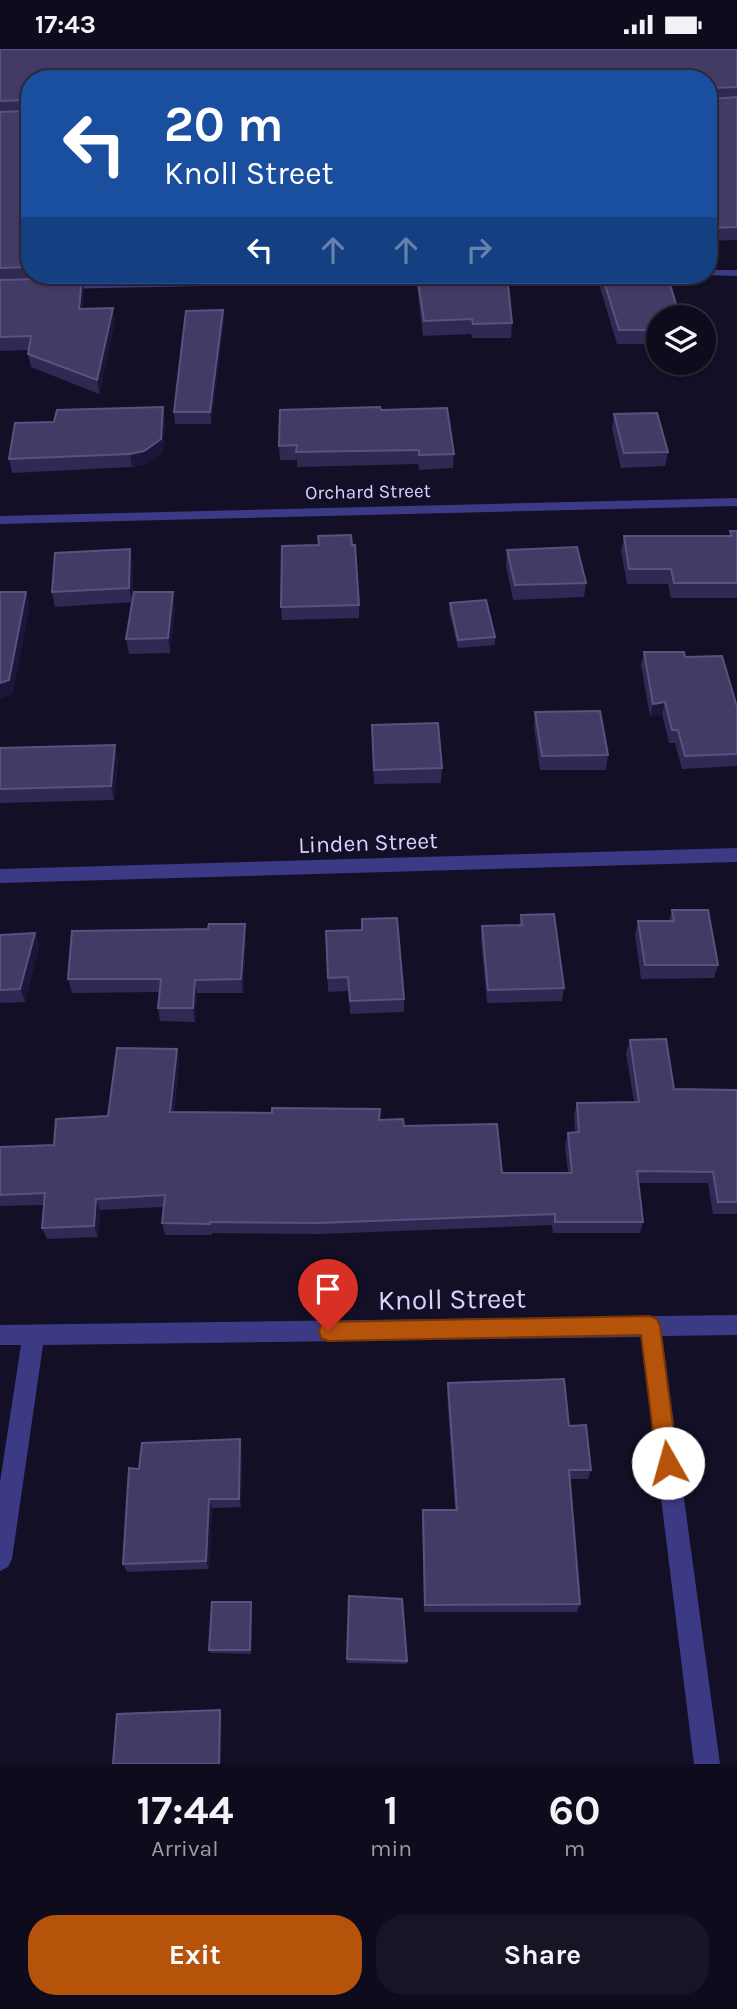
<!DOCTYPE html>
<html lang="en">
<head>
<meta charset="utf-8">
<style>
	body { margin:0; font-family:Karla,sans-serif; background:#171425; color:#f1f3f6; height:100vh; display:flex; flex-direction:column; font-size:26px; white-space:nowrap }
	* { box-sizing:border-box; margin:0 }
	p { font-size:23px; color:#9b9ba3 }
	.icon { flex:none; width:38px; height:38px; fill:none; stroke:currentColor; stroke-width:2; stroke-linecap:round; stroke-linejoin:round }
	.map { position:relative; height:1715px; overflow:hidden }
	.panel { display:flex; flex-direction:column; background:#0e0b1c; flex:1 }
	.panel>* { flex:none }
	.guide { position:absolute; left:21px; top:21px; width:696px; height:214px; border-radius:28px; box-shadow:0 2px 5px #0004,0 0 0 2px #2e2b3b; background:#1a4fa0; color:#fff; overflow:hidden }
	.buttons { position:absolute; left:646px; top:256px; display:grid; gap:14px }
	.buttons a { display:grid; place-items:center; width:70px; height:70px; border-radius:50%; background:#0e0b1c; box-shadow:0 2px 5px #0004,0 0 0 2px #2e2b3b; font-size:35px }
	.pin { position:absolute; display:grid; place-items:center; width:60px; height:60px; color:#fff; margin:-72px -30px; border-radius:50% 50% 50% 0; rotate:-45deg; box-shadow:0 0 7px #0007 }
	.pin .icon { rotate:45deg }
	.me { position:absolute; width:77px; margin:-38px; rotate:353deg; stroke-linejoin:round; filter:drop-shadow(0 0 5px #0008) }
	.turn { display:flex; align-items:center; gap:24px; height:147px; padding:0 28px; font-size:32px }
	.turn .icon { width:91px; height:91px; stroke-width:2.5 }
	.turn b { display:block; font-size:49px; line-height:60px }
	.lanes { display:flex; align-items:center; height:66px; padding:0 28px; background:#0003; justify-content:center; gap:35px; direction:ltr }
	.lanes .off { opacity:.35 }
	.eta { display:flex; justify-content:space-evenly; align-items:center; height:119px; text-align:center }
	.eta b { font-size:42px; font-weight:700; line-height:49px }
	.primary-button { display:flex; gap:14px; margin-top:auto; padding:14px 28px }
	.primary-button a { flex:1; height:80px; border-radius:28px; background:#b45309; color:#fff; font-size:28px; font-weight:700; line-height:80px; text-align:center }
	.primary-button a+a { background:#171425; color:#f1f3f6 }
	.status { display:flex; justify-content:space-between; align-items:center; height:49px; padding:0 35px; background:#0e0b1c; direction:ltr }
	.status svg { height:19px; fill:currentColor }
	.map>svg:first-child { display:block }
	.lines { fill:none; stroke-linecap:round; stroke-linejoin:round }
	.minor { fill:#3d3a85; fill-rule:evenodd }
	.wall { fill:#312854 }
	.shaded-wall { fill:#1d163a }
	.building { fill:#433a66; stroke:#5a527e; stroke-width:2 }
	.route { fill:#b45309; stroke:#753606; stroke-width:2 }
	.labels { text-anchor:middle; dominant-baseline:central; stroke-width:5; stroke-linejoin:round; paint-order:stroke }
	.far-street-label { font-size:19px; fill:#d9d4ff; stroke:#130f26 }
	.street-label { font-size:23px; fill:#d9d4ff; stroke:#130f26 }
	.near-street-label { font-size:28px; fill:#d9d4ff; stroke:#130f26 }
</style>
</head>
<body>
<div class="status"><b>17:43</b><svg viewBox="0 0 49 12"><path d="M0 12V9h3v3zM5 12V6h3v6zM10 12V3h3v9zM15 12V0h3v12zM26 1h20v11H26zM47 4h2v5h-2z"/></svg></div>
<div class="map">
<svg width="737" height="1715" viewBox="0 0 737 1715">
	<rect width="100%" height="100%" fill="#130f26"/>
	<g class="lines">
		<g class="minor">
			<path d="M709,221H737V227L705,226H709Z"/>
			<path d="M482,226H642L636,229L483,232L477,229Z"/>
			<path d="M441,227L447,230L445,232L59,240L53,237L59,234Z"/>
			<path d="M737,449V457L0,475V467Z"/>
			<path d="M737,799V813L0,834V820Z"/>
			<path d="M737,1266V1286L662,1287L720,1715H694L641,1288L43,1296L12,1510L8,1518L0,1522V1433L21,1296H0V1276Z"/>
		</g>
	</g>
	<g class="wall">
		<path d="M0,0H737V191L709,192V30H30V226H85V230H82L84,243L82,260L113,259L115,272L99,345L31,318L28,305L29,301L0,302Z"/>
		<path d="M417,226H507L512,274L511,289H472L471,285L423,287L417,236Z"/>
		<path d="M599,226H602L658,268V295H617L598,232Z"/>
		<path d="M223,261L224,272L211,375H175L174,363Z"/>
		<path d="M163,358L165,371L163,403L146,415L132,418L12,424L9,410L54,373Z"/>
		<path d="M381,361L454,405L453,419L419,421L418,415L297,418V411H280L279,397Z"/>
		<path d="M614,365L668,403L665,417L621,419L612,380Z"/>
		<path d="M730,482H737V549H671L668,535H627L621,502L624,487H729Z"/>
		<path d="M507,501L586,534L584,548L513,551L506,516Z"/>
		<path d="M133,514L132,553L55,558L52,543Z"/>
		<path d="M450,554L495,588V596L458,599L449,562Z"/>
		<path d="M359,556V569L282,571L281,558Z"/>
		<path d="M175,558L170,604L129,605L126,590Z"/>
		<path d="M644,603L685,608L737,658V717L682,720L675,694H669L662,665L650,667L641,616Z"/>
		<path d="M535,663L608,706L606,721H540L534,677Z"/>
		<path d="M372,676L442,719L441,734L374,735Z"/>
		<path d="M0,699L118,711L114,751L0,754Z"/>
		<path d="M672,861L718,916L714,929L641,930L635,886L638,872H669Z"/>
		<path d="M521,866L564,939L562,952L487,954L481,891L482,877L519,876Z"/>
		<path d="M326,882L404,950V963L350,965L349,942L328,943Z"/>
		<path d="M35,884L39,897L25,953L0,954V886Z"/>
		<path d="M246,889L243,944H197L195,973L160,972L158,959L160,943L72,944L68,930Z"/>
		<path d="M630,991L674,1040L737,1041V1165H713L708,1134H638L643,1173L640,1184H553L552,1176L320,1185L212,1184V1186H165L162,1174L164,1158L100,1161L98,1188L47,1190L42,1179L44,1156L0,1157V1098L54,1096L108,1067L177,1000L179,1013L174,1063L272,1064L380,1060V1071L404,1077L502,1124H568L565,1096L568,1084L575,1083L574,1066L577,1054L634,1053L626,1004Z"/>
		<path d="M448,1334L569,1377L591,1421L588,1430H569L580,1555L577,1563H424L422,1469L423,1461H455L447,1344Z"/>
		<path d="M242,1399L241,1458L212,1459L209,1520L127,1523L123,1515L139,1420Z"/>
		<path d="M349,1547L407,1612V1615L347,1614Z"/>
		<path d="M251,1553L252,1557L251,1605L210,1604L209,1601Z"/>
	</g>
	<g class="shaded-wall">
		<path d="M82,229L84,243L81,273L79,260Z"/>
		<path d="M113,259L115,272L99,345L97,331Z"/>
		<path d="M223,261L224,272L211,375L210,363Z"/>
		<path d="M163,358L165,371L163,403L146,415L132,418L130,405Z"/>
		<path d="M130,500L133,514L132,553L129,539Z"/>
		<path d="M26,543L30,557L13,645L0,650V634Z"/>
		<path d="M173,543L175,558L170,604L168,589Z"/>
		<path d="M665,653L662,665L650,667L653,655Z"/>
		<path d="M115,696L118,711L114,751L111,737Z"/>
		<path d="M245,875L246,889L243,944L241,930Z"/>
		<path d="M35,884L39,897L25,953L20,940Z"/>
		<path d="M195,931L197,944L195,973L193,959Z"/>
		<path d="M177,1000L179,1013L172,1075L170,1063Z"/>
		<path d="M96,1150L100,1161L98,1188L94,1177Z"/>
		<path d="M240,1390L242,1399L241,1458L239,1450Z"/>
		<path d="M209,1450L212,1459L209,1520L206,1512Z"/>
		<path d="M251,1553L252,1557L251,1605L250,1601Z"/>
		<path d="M220,1661L222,1667L221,1715H219Z"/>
	</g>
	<g class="building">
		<path d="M0,0H737V38L711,39L709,41V30H514L511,21L442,23L444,30H407L405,23L331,25L332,30H30V57L28,51L0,52Z"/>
		<path d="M709,42L711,50L737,48V178L709,179Z"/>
		<path d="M30,60V218L0,219V63L28,62Z"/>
		<path d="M417,226H507L512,274L473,275L472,270L424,272Z"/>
		<path d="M602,226H667L680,268H658V281H619Z"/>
		<path d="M82,229L79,260L113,259L97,331L28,305L31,287L0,288V231Z"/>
		<path d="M223,261L210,363H174L186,262Z"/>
		<path d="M163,358L161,390L144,402L130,405L9,410L15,374L54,373L57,361Z"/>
		<path d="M380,358L381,361L447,359L454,405L419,406V401L296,403L297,396L279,397L280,361Z"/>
		<path d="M657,364L668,403L624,404L614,365Z"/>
		<path d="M730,482H737V534H674L671,520H629L624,487H732Z"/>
		<path d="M351,486L352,496H355L359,556L281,558L282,497L319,496L318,487Z"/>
		<path d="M577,498L586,534L515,536L507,501Z"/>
		<path d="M130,500L129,539L52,543L55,504Z"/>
		<path d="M0,543H26L9,631L0,634Z"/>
		<path d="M134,543H173L168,589L126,590Z"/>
		<path d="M486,551L495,588L458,591L450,554Z"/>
		<path d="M644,603H684L685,608L722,607L737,658V705L685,707L678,681H672L665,653L653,655Z"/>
		<path d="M600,662L608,706L542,707L535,663Z"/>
		<path d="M438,674L442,719L374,721L372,676Z"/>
		<path d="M115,696L111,737L0,740V699Z"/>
		<path d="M672,861H708L718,916H645L638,872H674Z"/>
		<path d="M554,865L564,939L488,941L482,877L522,876L521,866Z"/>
		<path d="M397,869L404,950L350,952L348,928L328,929L326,882L362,881V870Z"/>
		<path d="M209,875H245L241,930L195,931L193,959H158L161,930H68L72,882L208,880Z"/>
		<path d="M35,884L20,940L0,941V886Z"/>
		<path d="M666,990L674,1040L737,1041V1153H718L713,1123L637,1122L643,1173H555V1165L319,1174L210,1173V1175L162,1174L165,1146L96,1150L94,1177L42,1179L45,1144L0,1146V1098L54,1096L56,1070L108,1067L117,999L177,1000L170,1063L272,1064V1059L380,1060L379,1071L403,1070L404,1077L497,1075L502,1124H572L568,1084L579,1083L577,1054L639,1053L630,991Z"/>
		<path d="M564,1330L569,1377L586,1376L591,1421H569L580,1555L425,1556L423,1461H457L448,1334Z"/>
		<path d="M240,1390L239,1450H209L206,1512L123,1515L129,1419L139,1420L142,1394Z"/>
		<path d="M349,1547L402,1550L407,1612L347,1610Z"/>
		<path d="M212,1553H251L250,1601H209Z"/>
		<path d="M220,1661L219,1715H113L117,1665Z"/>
	</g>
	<path class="route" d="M650,1267L657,1270L660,1277L678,1414L675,1421L668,1424L660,1421L657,1414L641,1286L328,1292L321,1289L319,1282L321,1275L328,1273Z"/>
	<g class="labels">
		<g class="far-street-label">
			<text transform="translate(368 443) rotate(-1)">Orchard Street</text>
		</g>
		<g class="street-label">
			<text transform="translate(368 794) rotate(-2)">Linden Street</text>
		</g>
		<g class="near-street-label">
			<text transform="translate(452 1250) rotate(-1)">Knoll Street</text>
		</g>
	</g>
</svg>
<div class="buttons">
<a><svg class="icon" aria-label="layers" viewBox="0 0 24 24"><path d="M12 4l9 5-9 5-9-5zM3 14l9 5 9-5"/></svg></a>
</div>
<div class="pin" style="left:328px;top:1282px;background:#d93025"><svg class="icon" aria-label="arrive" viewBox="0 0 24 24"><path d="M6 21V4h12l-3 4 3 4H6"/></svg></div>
<svg class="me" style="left:668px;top:1414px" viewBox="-20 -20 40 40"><circle r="19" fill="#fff"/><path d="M0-13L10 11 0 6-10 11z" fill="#b45309"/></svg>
<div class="guide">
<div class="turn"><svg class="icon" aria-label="left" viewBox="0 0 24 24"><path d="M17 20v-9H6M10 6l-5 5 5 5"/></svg><div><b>20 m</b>Knoll Street</div></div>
<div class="lanes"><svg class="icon" aria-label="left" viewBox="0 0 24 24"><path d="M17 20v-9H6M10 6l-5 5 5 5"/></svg><svg class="icon off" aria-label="ahead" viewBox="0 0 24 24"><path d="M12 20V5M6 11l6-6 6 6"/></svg><svg class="icon off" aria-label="ahead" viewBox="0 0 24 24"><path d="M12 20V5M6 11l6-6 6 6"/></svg><svg class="icon off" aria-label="right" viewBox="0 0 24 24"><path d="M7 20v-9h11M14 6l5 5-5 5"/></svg></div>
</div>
</div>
<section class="panel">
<div class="eta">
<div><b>17:44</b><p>Arrival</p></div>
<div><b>1</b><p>min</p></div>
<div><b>60</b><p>m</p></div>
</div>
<div class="primary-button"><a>Exit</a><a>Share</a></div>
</section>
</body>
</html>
